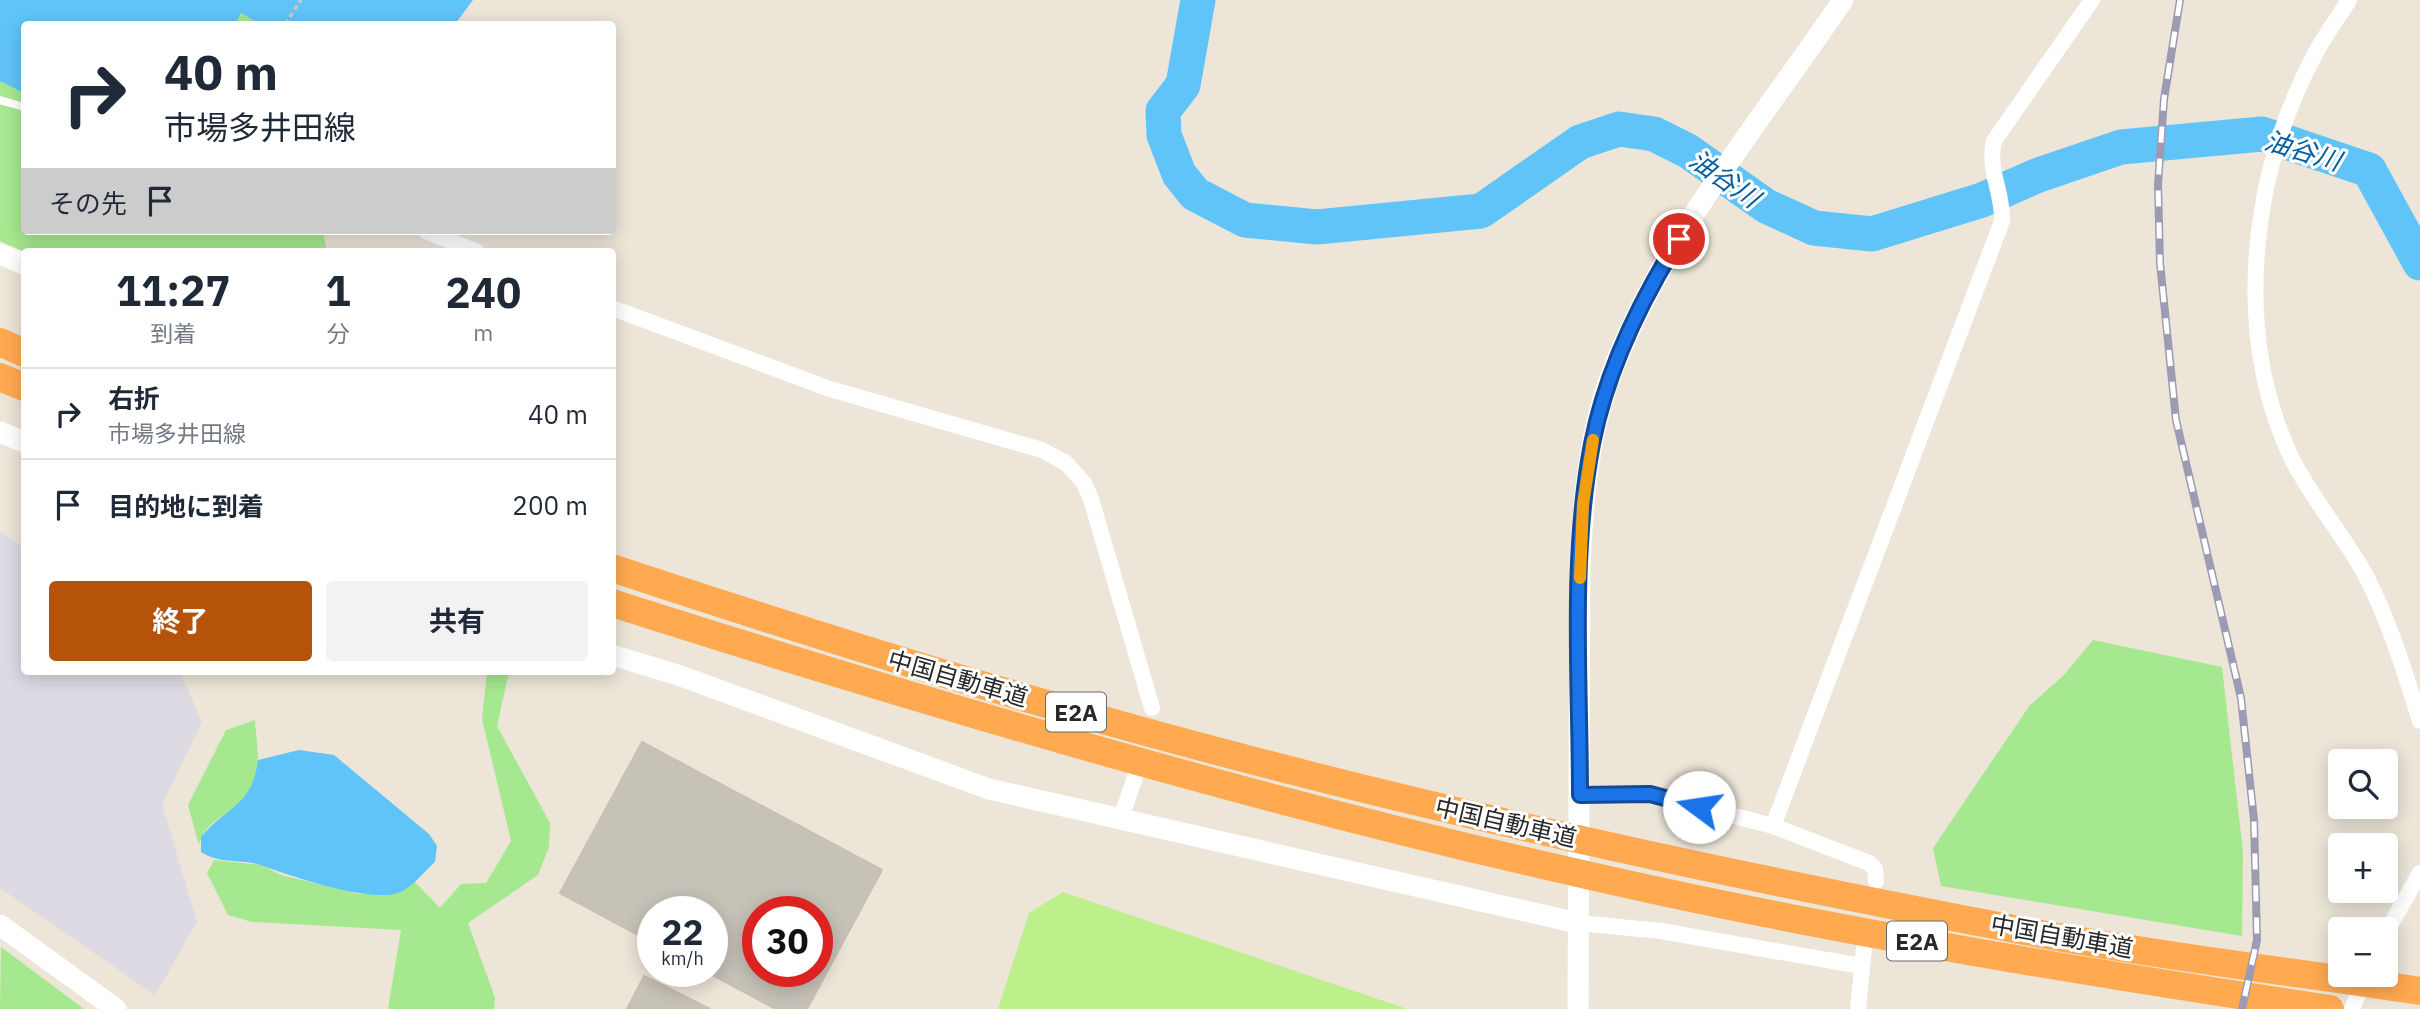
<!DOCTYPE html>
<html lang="ja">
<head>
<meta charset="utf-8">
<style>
	body { margin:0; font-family:"IBM Plex Sans","Noto Sans JP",sans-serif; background:#f2f2f3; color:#1f2937; height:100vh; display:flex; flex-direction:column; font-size:26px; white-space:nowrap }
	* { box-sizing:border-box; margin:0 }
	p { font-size:23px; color:#747a83 }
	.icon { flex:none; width:38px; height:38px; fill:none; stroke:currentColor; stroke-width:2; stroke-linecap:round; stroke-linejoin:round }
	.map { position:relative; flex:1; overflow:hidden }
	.panel { position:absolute; left:21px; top:248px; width:595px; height:427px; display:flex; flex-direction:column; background:#fff; border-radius:7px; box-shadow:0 4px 18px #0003 }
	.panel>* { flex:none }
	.guide { position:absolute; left:21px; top:21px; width:595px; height:214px; border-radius:7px; box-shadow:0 4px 18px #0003; background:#fff; color:#1f2937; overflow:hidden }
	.tools { position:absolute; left:2328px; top:749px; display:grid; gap:14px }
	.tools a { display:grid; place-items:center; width:70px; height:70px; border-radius:7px; background:#fff; box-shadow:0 4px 18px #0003; font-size:35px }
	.speed { position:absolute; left:637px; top:896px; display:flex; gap:14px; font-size:35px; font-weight:700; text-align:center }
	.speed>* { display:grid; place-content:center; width:91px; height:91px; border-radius:50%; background:#fff; box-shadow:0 4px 18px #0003; line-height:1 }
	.speed small { font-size:18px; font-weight:400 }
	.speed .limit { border:10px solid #d22; background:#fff; color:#111 }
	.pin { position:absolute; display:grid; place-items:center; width:60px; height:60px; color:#fff; margin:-30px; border:4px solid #fff; border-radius:50%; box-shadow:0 2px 7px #0007 }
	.me { position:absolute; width:77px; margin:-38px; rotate:284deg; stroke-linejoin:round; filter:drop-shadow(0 0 5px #0008) }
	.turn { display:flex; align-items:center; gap:24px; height:147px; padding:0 28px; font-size:32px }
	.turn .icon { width:91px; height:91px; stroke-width:2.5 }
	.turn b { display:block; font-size:49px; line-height:60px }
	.then { display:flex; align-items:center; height:66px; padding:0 28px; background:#0003; gap:14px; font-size:26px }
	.eta { display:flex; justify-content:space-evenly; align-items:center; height:119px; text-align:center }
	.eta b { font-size:42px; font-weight:700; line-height:49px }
	.action { display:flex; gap:14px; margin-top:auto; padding:14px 28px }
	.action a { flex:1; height:80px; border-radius:7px; background:#b45309; color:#fff; font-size:28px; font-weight:700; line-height:80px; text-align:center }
	.action a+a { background:#f2f2f3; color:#1f2937 }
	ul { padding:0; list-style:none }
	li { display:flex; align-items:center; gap:21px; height:91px; padding:0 28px; border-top:2px solid #e0e1e3 }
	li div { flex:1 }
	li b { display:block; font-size:26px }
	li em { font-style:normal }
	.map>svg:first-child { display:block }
	.industrial { fill:#dddae3 }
	.green { fill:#a6e88f }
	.pitch { fill:#bdf08a }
	.water { fill:#61c4f8 }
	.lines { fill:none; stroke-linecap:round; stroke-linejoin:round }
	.river { stroke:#61c4f8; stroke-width:35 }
	.building { fill:#c7c2b8; stroke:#c7c1b2; stroke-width:2; fill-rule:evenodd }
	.path { stroke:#c7c7c7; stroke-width:3.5; stroke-dasharray:5 3.5; stroke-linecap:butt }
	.lane { stroke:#fff; stroke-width:8 }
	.street { stroke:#fff; stroke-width:16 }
	.secondary { stroke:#fff; stroke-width:21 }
	.highway { stroke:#ffa950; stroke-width:28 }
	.rail-casing { stroke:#9b9cb4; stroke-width:8 }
	.rail { stroke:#fff; stroke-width:5; stroke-dasharray:16; stroke-linecap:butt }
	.route-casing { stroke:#114b97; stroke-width:18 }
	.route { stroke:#1a73e8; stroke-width:12 }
	.slow { stroke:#f59e0b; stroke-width:12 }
	.labels { text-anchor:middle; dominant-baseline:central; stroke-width:6; stroke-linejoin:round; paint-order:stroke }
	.shield { fill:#fff; stroke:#686868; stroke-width:2 }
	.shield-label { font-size:23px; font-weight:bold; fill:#282828 }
	.street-label { font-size:24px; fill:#282828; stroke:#fff }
	.water-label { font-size:26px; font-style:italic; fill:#035ea1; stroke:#fff }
</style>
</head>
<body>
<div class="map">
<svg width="2420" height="1009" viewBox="0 0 2420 1009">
	<rect width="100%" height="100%" fill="#ece5d8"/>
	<path class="industrial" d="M0,532L24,547V672H180L202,722L162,804L197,922L155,995L0,888Z"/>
	<g class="green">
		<path d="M0,0H430L417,24H24V231H323L327,252H25L0,241Z"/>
		<path d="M2093,640L2222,667L2243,852L2242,936L1941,886L1933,848L2030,705L2063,676Z"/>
		<path d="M487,672H509L497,726L550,823L549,847L538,875L468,923L495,998L494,1009H388L401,930L252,922L228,915L207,873L214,860L261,865L281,875L359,894L401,892L414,881L440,908L461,884L486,883L511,841L482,719Z"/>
		<path d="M255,720C256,742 264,776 249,795C234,813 204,820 199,845L188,805L226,730Z"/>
		<path d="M1,947L84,1009H0Z"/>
	</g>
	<path class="pitch" d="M1063,892L1407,1009H998L1029,913Z"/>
	<g class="water">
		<path d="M0,0H473L455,24H260L241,13L235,24H24V93L0,81Z"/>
		<path d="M299,750L334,755L429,834L437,846L435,862C425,871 415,884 403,891C375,906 292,876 263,866C242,858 221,865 201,852V837C228,805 252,807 258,760Z"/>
	</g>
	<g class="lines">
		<path class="river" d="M1198,0L1183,85L1163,111L1164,135L1179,174L1195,194L1245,220L1317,227L1481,211L1580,142L1619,129L1654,134L1688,151L1766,206L1814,228L1872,234L1982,200L2036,176L2121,147L2262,134L2369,170L2420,263"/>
	</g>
	<g class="building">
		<path d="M642,742L882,870L807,1009H776L705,971H712V912H653V943L560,893ZM758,912H817V971H758Z"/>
		<path d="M644,976L710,1009H627Z"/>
	</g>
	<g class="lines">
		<path class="path" d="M285,24L301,0"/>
		<path class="lane" d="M0,100L24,107"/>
		<g class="street">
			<path d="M2349,0C2338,18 2325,35 2315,54C2251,174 2232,331 2291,457C2312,500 2345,536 2367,578C2390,623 2405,673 2420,721"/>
			<path d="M426,231L477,252"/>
			<path d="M612,308L830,389L1042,450L1066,463L1084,483L1091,499L1152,708"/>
			<path d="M1580,795L1650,794L1773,826L1869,863L1875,869L1876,881"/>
			<path d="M1120,821L1137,771"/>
			<path d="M1773,826L2002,221C2003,191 1987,171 1994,141L2092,0"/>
			<path d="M1578,923L1661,931L1861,966"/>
			<path d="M2385,934L2420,873"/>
			<path d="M1858,1009L1864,948"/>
			<path d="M2352,1009L2365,976"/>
		</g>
		<g class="secondary">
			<path d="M0,254L24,264"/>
			<path d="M0,432L24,442"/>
			<path d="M612,655L678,675L989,789L1578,923"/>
			<path d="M0,925L116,1009"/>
			<path d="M1578,1009L1580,564C1583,502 1588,439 1609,380C1661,239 1760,123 1843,0"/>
		</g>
		<g class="highway">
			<path d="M0,342L24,353"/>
			<path d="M0,377L24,387"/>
			<path d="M612,568C775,622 938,674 1103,720C1412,807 1726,875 2041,934C2167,957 2294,972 2420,991"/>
			<path d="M612,603C942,708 1275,806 1613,881C1850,934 2091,973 2330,1009"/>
		</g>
		<defs>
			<path id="rail" d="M2180,0L2164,99L2158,184L2160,263L2176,420L2241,698L2254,820L2257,940L2242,1009"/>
		</defs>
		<use href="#rail" class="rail-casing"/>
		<use href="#rail" class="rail"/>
	</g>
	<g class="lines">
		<defs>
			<path id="route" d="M1679,239C1641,300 1606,372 1592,444C1570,558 1580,679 1580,795L1650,794L1699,807"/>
		</defs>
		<use href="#route" class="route-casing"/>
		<use href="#route" class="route"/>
		<path class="slow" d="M1580,578L1583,504L1593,440"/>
	</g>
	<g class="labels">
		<g class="shield">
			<rect x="1046" y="692.5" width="60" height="39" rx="5"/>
			<rect x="1887" y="921.5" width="60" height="39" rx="5"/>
		</g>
		<g class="shield-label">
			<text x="1076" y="712">E2A</text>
			<text x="1917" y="941">E2A</text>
		</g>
		<g class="street-label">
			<text transform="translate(958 678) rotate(16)">中国自動車道</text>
			<text transform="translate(1506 822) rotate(13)">中国自動車道</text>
			<text transform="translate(2062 936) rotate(10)">中国自動車道</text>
		</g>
		<g class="water-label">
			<text transform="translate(2303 150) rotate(17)">油谷川</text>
			<text transform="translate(1725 178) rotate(35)">油谷川</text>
		</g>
	</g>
</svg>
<div class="tools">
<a><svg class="icon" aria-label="search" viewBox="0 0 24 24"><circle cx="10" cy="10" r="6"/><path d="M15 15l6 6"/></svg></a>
<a>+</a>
<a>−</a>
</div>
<div class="speed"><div>22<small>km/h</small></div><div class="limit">30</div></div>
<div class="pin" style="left:1679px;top:239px;background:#d93025"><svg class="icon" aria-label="arrive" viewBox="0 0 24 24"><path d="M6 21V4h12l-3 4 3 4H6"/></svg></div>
<svg class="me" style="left:1699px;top:807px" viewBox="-20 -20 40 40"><circle r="19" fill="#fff"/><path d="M0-13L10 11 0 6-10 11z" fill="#1a73e8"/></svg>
<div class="guide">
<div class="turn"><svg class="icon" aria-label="right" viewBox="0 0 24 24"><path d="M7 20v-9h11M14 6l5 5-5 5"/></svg><div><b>40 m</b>市場多井田線</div></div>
<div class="then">その先<svg class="icon" aria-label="arrive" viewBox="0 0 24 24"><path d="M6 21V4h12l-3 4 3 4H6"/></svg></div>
</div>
<section class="panel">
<div class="eta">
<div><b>11:27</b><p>到着</p></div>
<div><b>1</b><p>分</p></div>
<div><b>240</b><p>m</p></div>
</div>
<ul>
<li><svg class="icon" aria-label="right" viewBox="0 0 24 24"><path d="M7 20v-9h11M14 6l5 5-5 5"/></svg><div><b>右折</b><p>市場多井田線</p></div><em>40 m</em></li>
<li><svg class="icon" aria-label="arrive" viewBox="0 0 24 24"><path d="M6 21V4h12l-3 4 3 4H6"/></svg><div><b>目的地に到着</b></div><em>200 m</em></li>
</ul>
<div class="action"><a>終了</a><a>共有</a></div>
</section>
</div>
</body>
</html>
